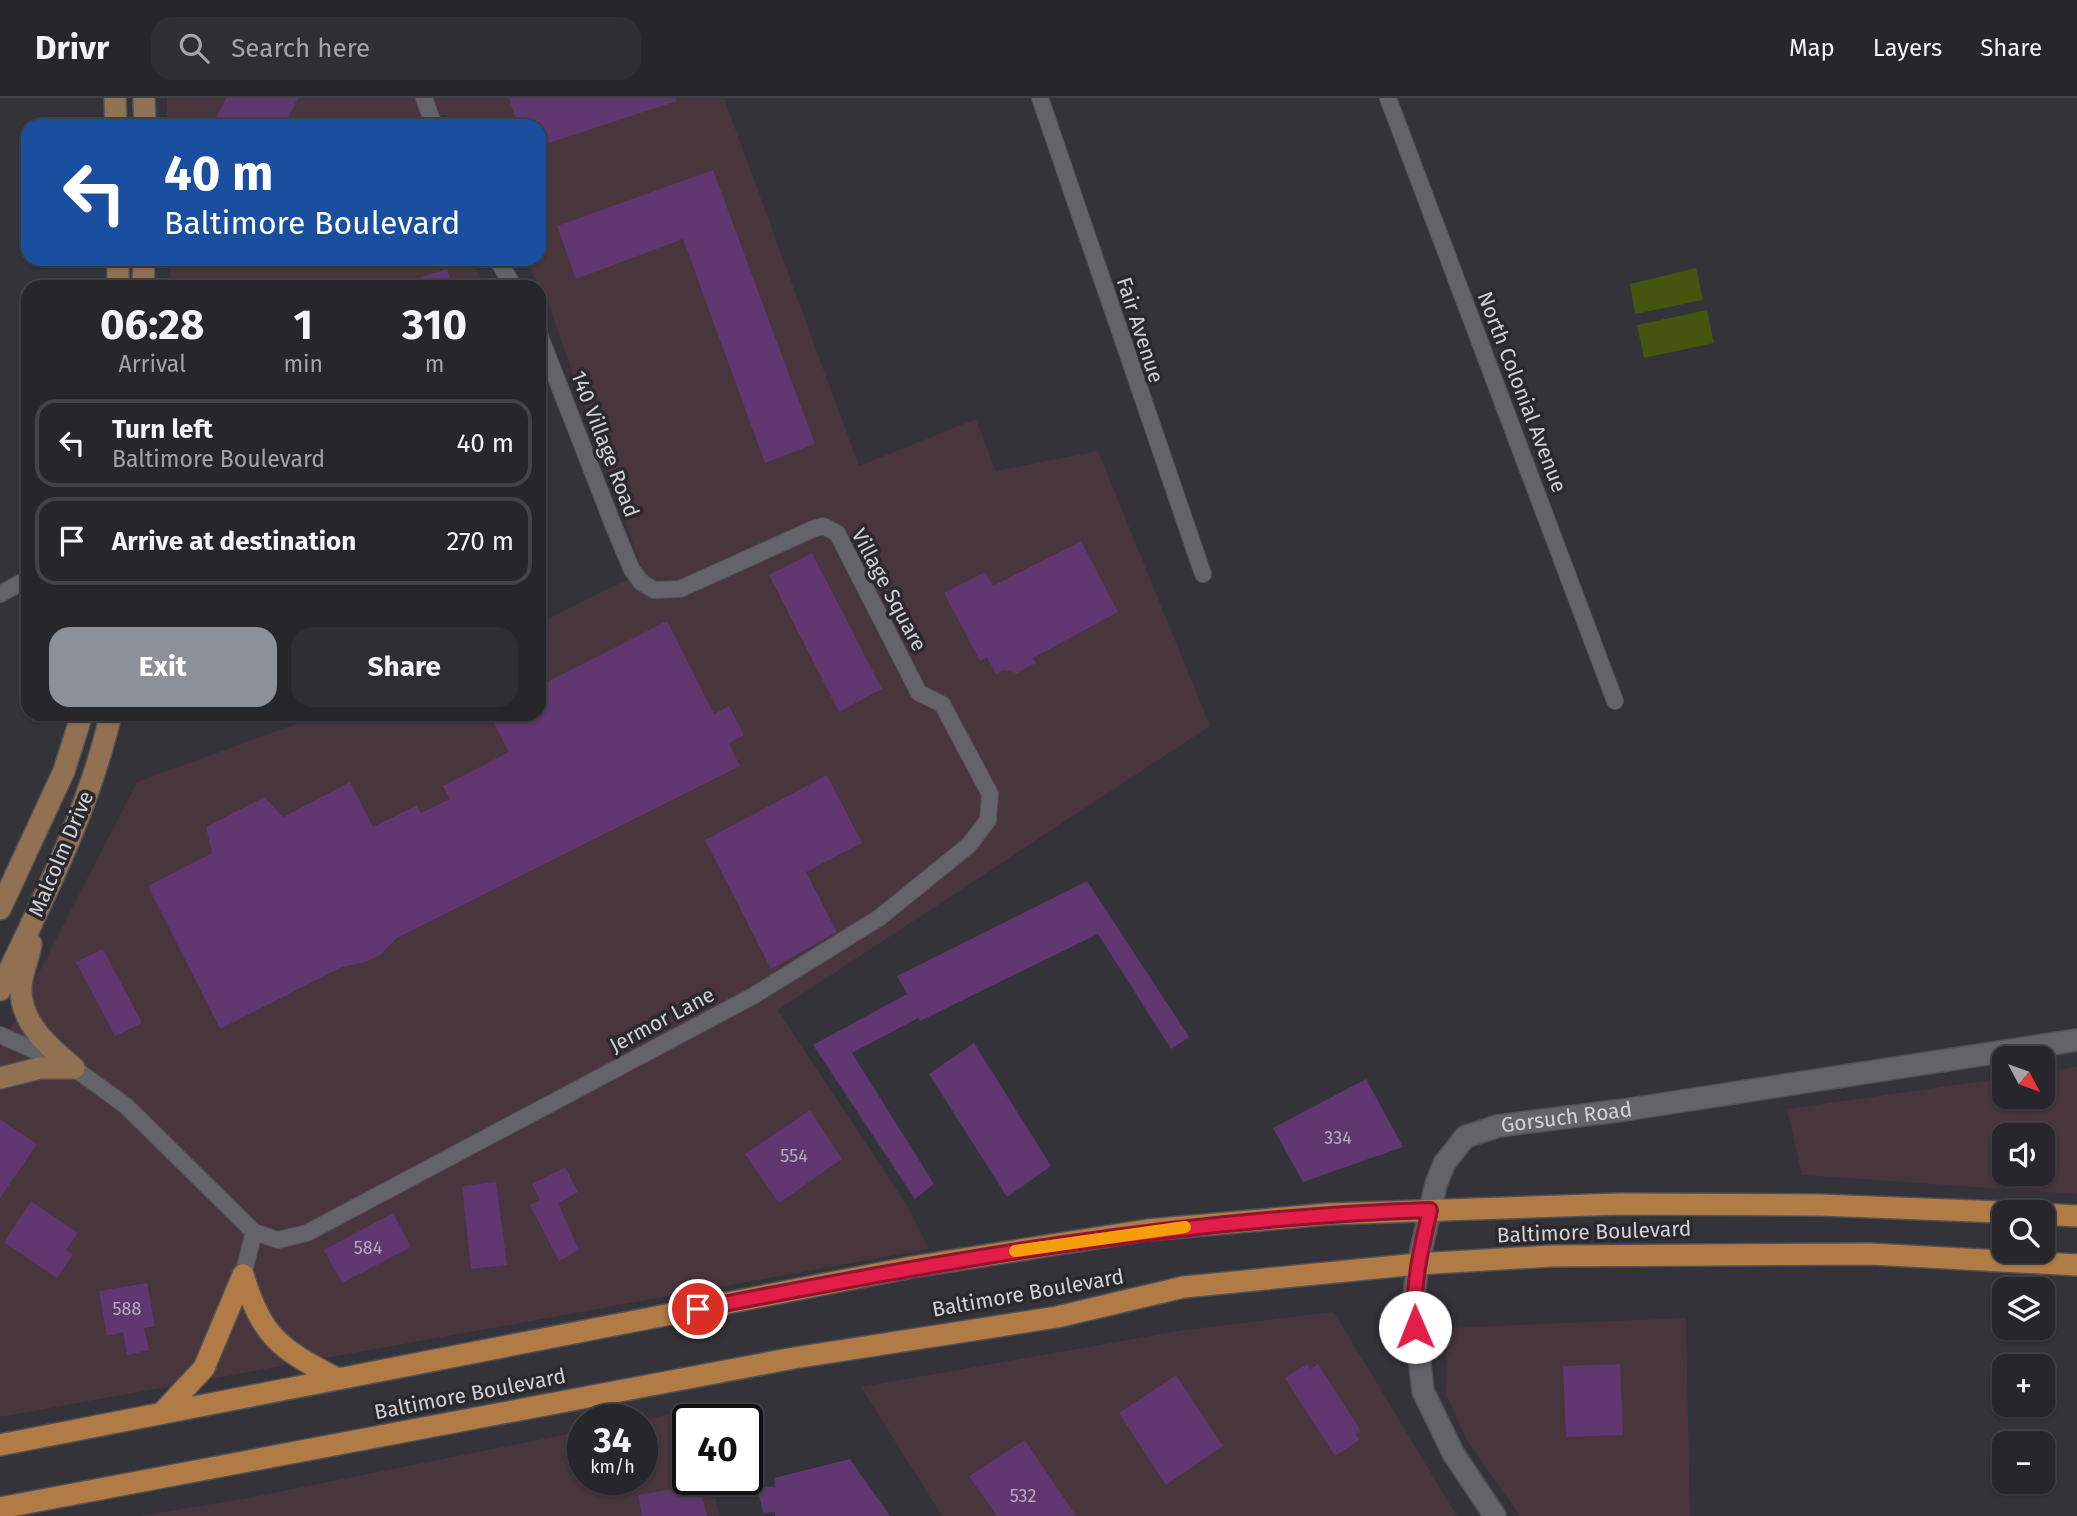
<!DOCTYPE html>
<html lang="en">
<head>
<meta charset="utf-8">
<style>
	body { margin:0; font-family:"Fira Sans",sans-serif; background:#2e2e33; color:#f1f3f6; height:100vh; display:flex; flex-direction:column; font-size:26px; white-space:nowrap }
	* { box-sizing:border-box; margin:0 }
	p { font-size:23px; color:#a4a5a9 }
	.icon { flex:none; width:38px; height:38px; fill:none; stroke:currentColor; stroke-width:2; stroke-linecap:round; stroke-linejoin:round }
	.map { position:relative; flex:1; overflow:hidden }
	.panel { position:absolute; left:21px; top:182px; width:525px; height:441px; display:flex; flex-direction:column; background:#26262b; border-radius:21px; box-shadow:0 2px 5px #0004,0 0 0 2px #424347 }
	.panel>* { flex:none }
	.banner { position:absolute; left:21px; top:21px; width:525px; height:147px; border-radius:21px; box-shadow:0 2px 5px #0004,0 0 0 2px #424347; background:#1a4fa0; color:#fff; overflow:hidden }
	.needle { width:46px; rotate:131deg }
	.fabs { position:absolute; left:1992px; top:948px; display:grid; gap:14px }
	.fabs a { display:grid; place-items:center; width:63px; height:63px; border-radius:14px; background:#26262b; box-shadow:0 2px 5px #0004,0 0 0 2px #424347; font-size:35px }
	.speed { position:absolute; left:567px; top:1306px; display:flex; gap:14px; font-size:35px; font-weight:700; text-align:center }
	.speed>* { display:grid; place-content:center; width:91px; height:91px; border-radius:50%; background:#26262b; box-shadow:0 2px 5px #0004,0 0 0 2px #424347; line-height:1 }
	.speed small { font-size:18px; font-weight:400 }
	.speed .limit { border:4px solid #111; border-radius:10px; background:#fff; color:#111 }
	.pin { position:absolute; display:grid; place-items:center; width:60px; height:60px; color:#fff; margin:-30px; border:4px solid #fff; border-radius:50%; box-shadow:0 2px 7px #0007 }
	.me { position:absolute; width:77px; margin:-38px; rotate:359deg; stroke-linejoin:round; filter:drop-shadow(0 0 5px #0008) }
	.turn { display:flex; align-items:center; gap:24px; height:147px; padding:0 28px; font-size:32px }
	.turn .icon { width:91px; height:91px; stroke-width:2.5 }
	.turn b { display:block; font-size:49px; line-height:60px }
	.eta { display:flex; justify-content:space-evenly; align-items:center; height:119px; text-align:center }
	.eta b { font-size:42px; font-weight:700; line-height:49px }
	.cta { display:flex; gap:14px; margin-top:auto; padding:14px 28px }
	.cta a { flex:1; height:80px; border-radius:21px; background:#8c9099; color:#fff; font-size:28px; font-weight:700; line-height:80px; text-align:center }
	.cta a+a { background:#2e2e33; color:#f1f3f6 }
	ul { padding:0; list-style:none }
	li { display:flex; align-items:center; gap:21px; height:88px; margin:0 14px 10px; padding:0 14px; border:4px solid #424347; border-radius:21px }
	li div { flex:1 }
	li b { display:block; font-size:26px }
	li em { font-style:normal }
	header { display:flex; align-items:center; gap:42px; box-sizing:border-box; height:98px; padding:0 35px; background:#26262b; border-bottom:2px solid #424347 }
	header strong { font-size:33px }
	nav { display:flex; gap:38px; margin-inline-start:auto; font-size:24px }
	.search { width:490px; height:63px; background:#2e2e33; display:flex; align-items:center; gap:18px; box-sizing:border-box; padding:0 24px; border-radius:21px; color:#a4a5a9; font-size:26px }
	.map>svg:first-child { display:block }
	.commercial { fill:#49353c; fill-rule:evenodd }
	.green { fill:#45540f }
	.building { fill:#603770 }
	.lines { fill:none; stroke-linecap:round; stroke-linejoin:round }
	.street-casing { stroke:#525256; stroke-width:18 }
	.secondary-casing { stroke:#525256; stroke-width:24 }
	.primary-casing { stroke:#525256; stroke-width:24 }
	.highway-casing { stroke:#525256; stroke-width:24 }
	.street { stroke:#636369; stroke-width:16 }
	.secondary { stroke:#636369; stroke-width:21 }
	.primary { stroke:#927153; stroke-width:21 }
	.highway { stroke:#b17b45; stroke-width:21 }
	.route-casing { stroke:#92132f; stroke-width:18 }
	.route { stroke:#e11d48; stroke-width:12 }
	.slow { stroke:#f59e0b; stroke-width:12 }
	.labels { text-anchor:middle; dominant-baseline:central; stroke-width:7; stroke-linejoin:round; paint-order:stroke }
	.number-label { font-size:18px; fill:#b6abbc }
	.street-label { font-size:21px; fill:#d2d2d5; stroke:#29292e }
</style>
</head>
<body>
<header>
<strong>Drivr</strong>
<div class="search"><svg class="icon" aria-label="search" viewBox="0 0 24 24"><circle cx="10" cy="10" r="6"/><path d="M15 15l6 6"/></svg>Search here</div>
<nav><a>Map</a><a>Layers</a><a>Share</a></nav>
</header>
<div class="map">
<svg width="2077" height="1418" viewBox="0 0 2077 1418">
	<rect width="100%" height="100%" fill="#333339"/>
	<g class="commercial">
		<path d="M167,0H724L859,368L976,321L996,373L1098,353L1210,628L778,912L908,1109L929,1151L0,1319V950L137,684L323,616H539V525L643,474L547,202L525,161H539V28H451L446,16L414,28H167Z"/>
		<path d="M170,161H470L486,189H171Z"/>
		<path d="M2077,969V1096L1802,1077L1787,1011L2004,980V999H2042V974ZM2004,1038H2042V1076H2004Z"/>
		<path d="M1334,1214L1457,1418H942L861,1289L1184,1232Z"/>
		<path d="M1686,1220L1690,1418H1520L1466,1341L1446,1296L1447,1230Z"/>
		<path d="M699,1310L701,1321H688V1381H712L719,1418H139L243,1401L583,1333V1381H642V1322Z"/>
	</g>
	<g class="green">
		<path d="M1696,170L1703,202L1635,216L1630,186Z"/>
		<path d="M1707,212L1714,245L1644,260L1637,227Z"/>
	</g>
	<g class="building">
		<path d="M226,0H298L284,28H212Z"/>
		<path d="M509,0H676L677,3L539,48V28H518Z"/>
		<path d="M713,72L815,346L765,365L683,141L576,181L557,128Z"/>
		<path d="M447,171L453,189H401V186Z"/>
		<path d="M1081,443L1118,514L1033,560L1036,565L1017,575L1003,572L996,576L987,559L980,563L944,495L985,474L993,488Z"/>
		<path d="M812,455L882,591L839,614L769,477Z"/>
		<path d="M667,523L714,616L729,608L744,637L729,645L740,668L397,840L380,857L366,864L342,869L220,931L148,788L212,755L206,729L264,699L283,719L350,684L373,729L417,707L421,715L450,701L443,688L509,654L489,616H539V588Z"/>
		<path d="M827,677L862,745L806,774L837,834L771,871L705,742Z"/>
		<path d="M1087,783L1189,939L1171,951L1098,836L920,923L918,920L852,955L934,1086L915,1101L813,947L907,896L897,878Z"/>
		<path d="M103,851L142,925L115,938L76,864Z"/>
		<path d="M974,945L1051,1068L1007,1099L929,976Z"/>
		<path d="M1366,981L1403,1049L1303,1084L1273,1030Z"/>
		<path d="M810,1012L842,1061L779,1105L745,1056Z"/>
		<path d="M0,1021L37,1046L0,1100Z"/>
		<path d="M565,1069L578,1094L558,1105L579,1152L559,1163L530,1107L540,1102L532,1086Z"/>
		<path d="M496,1084L507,1167L471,1171L462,1088Z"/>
		<path d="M31,1103L78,1135L66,1152L73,1156L57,1180L4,1144Z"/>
		<path d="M393,1115L411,1149L342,1185L324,1152Z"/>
		<path d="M147,1185L155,1228L144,1230L149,1252L127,1257L123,1234L107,1238L99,1193Z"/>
		<path d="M1307,1266L1310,1271L1318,1266L1361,1333L1356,1336L1359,1342L1335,1358L1285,1280Z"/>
		<path d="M1620,1266L1623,1337L1566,1339L1563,1268Z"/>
		<path d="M1176,1277L1223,1348L1166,1387L1119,1315Z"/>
		<path d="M1025,1342L1076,1418H997L969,1378Z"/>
		<path d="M850,1361L890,1418H775V1414L763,1415L757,1388L775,1389L774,1380Z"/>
		<path d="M700,1387L707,1418H642L638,1397Z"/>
	</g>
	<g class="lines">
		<defs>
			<g id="street">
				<path d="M424,0L434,28"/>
				<path d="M1040,0L1203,476"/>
				<path d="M1388,0L1615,603"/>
				<path d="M497,161L514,189"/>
				<path d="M0,496L28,481"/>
				<path d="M0,937L74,970L126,1008L254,1134L278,1142L307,1135L753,898L879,820L969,747L988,722L990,696L942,606L919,595L837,435L823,428L813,431L680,491L654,492L641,484L632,472L614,429L539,236"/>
				<path d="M243,1177L254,1134"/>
			</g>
			<g id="secondary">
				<path id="s1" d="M1495,1418L1453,1355L1423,1293L1413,1205L1418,1166L1436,1086L1444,1066L1465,1039L1498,1028L1624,1012L2077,942"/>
			</g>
			<g id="primary">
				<path d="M115,0L116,28"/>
				<path d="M144,0L145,28"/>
				<path d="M118,161V189"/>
				<path d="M143,189L144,161"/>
				<path d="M0,811L64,673L82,616"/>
				<path d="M31,846C29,860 21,876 21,890C20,925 50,950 74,970"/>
				<path d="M0,892C43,801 88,714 111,616"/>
				<path d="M0,980L40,970H74"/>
			</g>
			<g id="highway">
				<path d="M2042,1116L2077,1118"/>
				<path d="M243,1177C263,1240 279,1250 336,1280"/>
				<path d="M162,1315L204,1270L243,1177"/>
				<path d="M0,1347L912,1169L1147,1132L1328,1116L1620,1106L1820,1107L2026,1115"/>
				<path d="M0,1410L794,1260L1057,1219L1184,1189L1418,1166L1552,1158L1871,1156L2077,1167"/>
			</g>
		</defs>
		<use href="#street" class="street-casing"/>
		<use href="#secondary" class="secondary-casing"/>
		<use href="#primary" class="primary-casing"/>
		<use href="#highway" class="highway-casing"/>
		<use href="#street" class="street"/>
		<use href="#secondary" class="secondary"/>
		<use href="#primary" class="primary"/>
		<use href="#highway" class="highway"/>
	</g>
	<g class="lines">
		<defs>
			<path id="route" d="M698,1211C941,1163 1181,1120 1430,1112C1421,1151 1412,1189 1415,1229"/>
		</defs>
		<use href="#route" class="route-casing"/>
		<use href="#route" class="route"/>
		<path class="slow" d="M1015,1153L1185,1129"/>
	</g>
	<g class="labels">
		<g class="number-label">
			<text x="1338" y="1040">334</text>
			<text x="794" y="1058">554</text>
			<text x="368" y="1150">584</text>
			<text x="127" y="1211">588</text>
			<text x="1023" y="1398">532</text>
		</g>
		<g class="street-label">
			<text transform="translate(1140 232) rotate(72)">Fair Avenue</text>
			<text transform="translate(1522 294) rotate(69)">North Colonial Avenue</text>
			<text transform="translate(605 346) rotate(69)">140 Village Road</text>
			<text transform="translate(889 492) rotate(62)">Village Square</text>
			<text transform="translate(61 756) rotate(-67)">Malcolm Drive</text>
			<text transform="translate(662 922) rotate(-28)">Jermor Lane</text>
			<text stroke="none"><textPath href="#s1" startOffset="514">Gorsuch Road</textPath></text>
			<text transform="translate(1594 1134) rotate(-2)">Baltimore Boulevard</text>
			<text transform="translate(1028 1195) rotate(-10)">Baltimore Boulevard</text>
			<text transform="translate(470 1296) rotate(-11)">Baltimore Boulevard</text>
		</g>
	</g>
</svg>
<div class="fabs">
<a><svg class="needle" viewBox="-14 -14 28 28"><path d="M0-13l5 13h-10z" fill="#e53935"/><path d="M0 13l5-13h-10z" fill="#a4a5a9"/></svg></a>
<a><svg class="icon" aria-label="sound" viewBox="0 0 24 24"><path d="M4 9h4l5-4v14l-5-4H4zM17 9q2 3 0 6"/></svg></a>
<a><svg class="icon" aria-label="search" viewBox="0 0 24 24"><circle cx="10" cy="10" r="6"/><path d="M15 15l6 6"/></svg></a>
<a><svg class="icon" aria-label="layers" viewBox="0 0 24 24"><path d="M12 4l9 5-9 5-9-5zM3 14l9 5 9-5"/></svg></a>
<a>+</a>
<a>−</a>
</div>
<div class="speed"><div>34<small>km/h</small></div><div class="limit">40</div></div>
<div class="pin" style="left:698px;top:1211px;background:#d93025"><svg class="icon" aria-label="arrive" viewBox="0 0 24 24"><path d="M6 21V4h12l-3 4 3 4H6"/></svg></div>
<svg class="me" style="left:1415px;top:1229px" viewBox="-20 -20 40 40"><circle r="19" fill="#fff"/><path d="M0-13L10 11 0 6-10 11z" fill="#e11d48"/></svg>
<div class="banner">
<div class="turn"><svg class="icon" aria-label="left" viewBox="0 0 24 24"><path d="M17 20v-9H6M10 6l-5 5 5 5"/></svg><div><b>40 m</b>Baltimore Boulevard</div></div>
</div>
<section class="panel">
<div class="eta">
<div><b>06:28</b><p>Arrival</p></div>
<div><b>1</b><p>min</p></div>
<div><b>310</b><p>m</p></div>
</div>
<ul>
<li><svg class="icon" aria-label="left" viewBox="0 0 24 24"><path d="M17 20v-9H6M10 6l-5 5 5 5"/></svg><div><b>Turn left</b><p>Baltimore Boulevard</p></div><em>40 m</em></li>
<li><svg class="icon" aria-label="arrive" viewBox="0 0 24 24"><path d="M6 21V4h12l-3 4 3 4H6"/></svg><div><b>Arrive at destination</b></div><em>270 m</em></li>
</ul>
<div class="cta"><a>Exit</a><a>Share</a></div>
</section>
</div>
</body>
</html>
